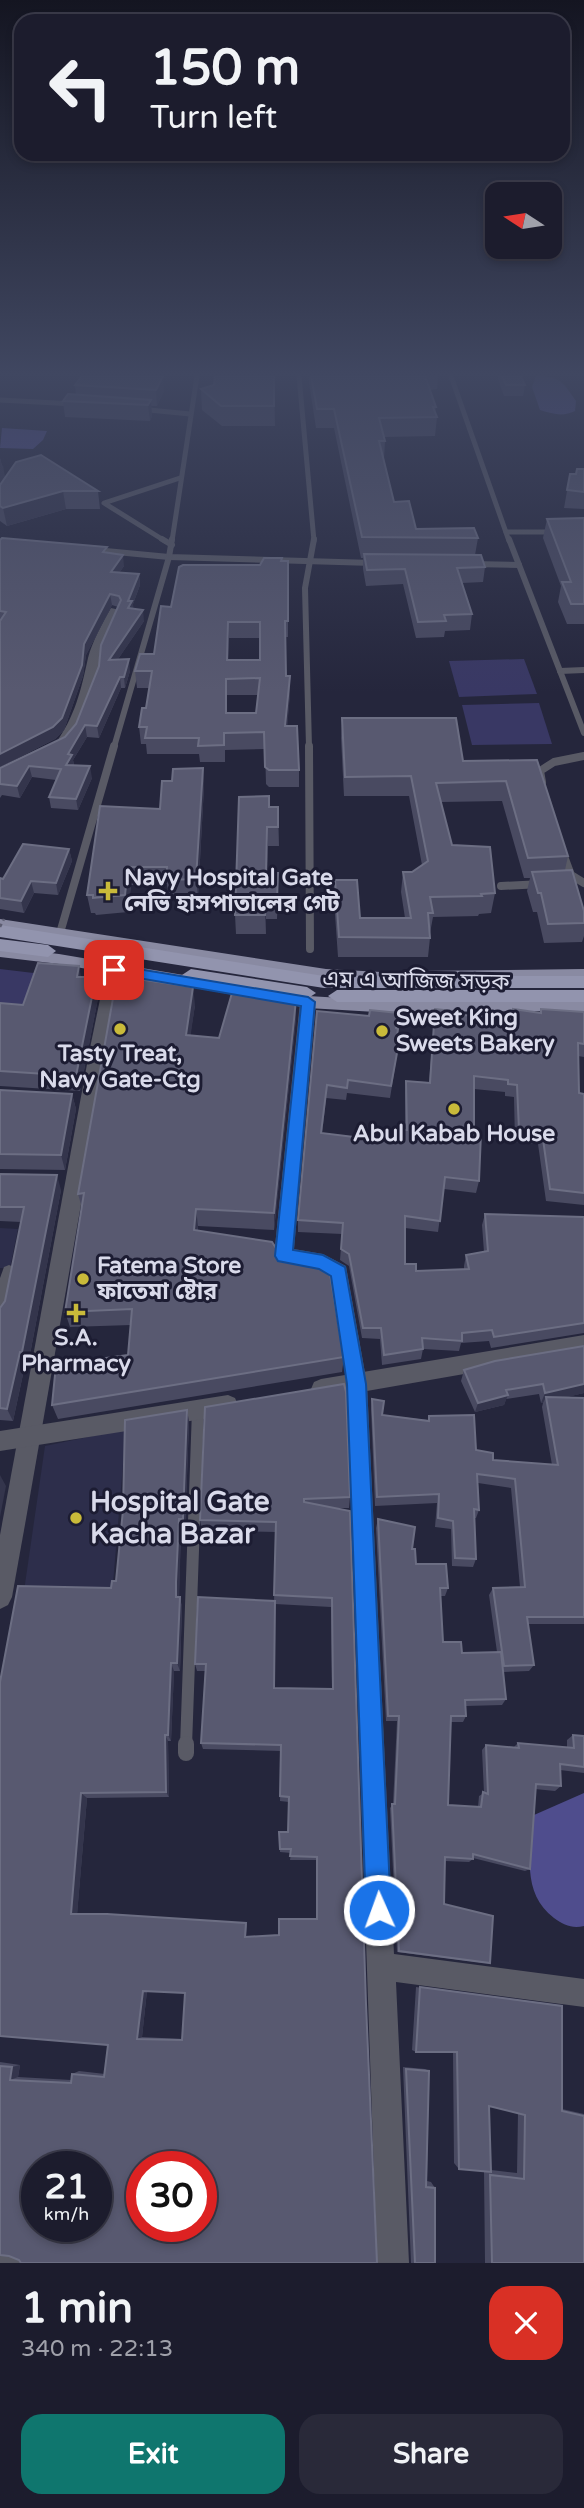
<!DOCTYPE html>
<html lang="en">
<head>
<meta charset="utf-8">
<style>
	body { margin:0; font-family:"Varela Round","Noto Sans Bengali",sans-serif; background:#292939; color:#f1f3f6; height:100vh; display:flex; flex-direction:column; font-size:26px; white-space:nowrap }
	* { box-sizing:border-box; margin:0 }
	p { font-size:23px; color:#a0a1aa }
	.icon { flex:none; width:38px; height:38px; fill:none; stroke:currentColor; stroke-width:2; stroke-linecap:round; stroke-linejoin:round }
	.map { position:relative; height:2263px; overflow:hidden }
	.drawer { display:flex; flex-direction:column; background:#1c1c2d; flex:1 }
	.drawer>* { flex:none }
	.banner { position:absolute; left:14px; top:14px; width:556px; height:147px; border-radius:21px; box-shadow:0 4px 10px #0003,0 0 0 2px #3a3a49; background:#1c1c2d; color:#f1f3f6; overflow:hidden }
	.needle { width:46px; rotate:282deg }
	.fabs { position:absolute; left:485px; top:182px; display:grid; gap:14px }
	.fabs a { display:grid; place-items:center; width:77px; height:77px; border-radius:14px; background:#1c1c2d; box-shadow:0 4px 10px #0003,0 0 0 2px #3a3a49; font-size:35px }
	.speed { position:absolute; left:21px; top:2151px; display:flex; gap:14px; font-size:35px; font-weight:700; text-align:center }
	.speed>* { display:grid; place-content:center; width:91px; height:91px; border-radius:50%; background:#1c1c2d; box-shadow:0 4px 10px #0003,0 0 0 2px #3a3a49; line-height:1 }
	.speed small { font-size:18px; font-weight:400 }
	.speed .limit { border:10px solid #d22; background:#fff; color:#111 }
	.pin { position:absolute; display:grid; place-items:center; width:60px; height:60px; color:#fff; margin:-30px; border-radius:14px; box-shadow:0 4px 10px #0006 }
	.me { position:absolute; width:77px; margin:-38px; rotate:358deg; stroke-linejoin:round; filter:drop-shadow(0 0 5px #0008) }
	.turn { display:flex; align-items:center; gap:24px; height:147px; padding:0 21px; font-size:32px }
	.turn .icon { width:91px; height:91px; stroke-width:2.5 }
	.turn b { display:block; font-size:49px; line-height:60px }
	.round { display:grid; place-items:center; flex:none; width:74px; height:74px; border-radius:21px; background:#292939 }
	.head { display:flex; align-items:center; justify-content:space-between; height:119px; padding:0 21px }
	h1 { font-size:42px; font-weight:700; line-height:52px }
	.button { display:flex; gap:14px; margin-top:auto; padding:14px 21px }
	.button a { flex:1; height:80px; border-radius:21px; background:#0f766e; color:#fff; font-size:28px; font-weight:700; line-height:80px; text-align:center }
	.button a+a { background:#292939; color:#f1f3f6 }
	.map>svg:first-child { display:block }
	.built { fill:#2d2e4b }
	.green { fill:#393864 }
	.water { fill:#4f4d8d }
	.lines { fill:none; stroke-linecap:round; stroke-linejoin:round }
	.service-far4 { stroke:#595a65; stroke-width:5 }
	.service-far3 { stroke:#595a65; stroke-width:6 }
	.service-far2 { stroke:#595a65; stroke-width:8 }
	.service-far1 { stroke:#595a65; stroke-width:12 }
	.service { stroke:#595a65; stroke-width:16 }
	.pedestrian { fill:#595a65; fill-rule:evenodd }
	.minor { fill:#595a65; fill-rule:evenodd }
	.tertiary { fill:#595a65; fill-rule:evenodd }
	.primary { fill:#898aa2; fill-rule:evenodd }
	.trunk { fill:#9294ae; fill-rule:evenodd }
	.path-bridge { stroke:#5c5d71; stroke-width:2.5; stroke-dasharray:3.5 3.5; stroke-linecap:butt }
	.wall { fill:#494a61; fill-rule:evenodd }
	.shaded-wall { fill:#34354c }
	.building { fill:#585970; stroke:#6c6e83; stroke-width:2; fill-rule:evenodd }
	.route { fill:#1a73e8; stroke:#114b97; stroke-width:2 }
	.poi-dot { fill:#c9ba3a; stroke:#1c1c32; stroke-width:2.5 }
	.labels { text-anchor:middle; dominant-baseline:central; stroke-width:6; stroke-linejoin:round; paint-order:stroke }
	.poi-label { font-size:23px; font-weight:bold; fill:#d9daea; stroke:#1c1c32; text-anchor:start }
	.street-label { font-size:23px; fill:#d9daea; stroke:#1c1c32 }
	.near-poi-label { font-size:28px; font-weight:bold; fill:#d9daea; stroke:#1c1c32; text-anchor:start }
</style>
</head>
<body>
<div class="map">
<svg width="584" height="2263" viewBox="0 0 584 2263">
	<rect width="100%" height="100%" fill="#25263c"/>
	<g class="built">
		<path d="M0,1228L18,1229L10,1268H0Z"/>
		<path d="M126,1429L112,1595L24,1591L45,1446Z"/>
	</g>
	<g class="green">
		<path d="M524,659L537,694L459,697L449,661Z"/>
		<path d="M539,703L552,744L472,745L462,705Z"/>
		<path d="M0,969L42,974L21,1019L0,1017Z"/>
	</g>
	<g class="water">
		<path d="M536,376C560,376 563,382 576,401L575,411C563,417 553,414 540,410L532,387Z"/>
		<path d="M2,428L47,431L43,440L33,449L0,448Z"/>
		<path d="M584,1793V1926C572,1929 564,1925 554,1918C521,1893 530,1851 534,1815Z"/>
	</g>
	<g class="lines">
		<g class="service-far4">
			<path d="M299,376L314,541"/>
			<path d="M451,376L509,541"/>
			<path d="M0,400L75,404"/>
			<path d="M139,409L190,414"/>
			<path d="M506,532H555"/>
			<path d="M165,541L104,503L180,478"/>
			<path d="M172,541L197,376"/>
		</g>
		<g class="service-far3">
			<path d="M162,539L172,545"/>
			<path d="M509,539L584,733"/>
			<path d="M95,550L169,557L373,563"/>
			<path d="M472,564L519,565"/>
			<path d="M560,671L584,670"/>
			<path d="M114,747L169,557L172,539"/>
			<path d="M309,747L305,588L314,539"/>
		</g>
		<g class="service-far2">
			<path d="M309,746L310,949"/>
			<path d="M542,782L540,771L554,762L584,756"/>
			<path d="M562,851L571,875L584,883"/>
			<path d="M501,886L542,884"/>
			<path d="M60,933L114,746"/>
		</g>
		<path class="service-far1" d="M186,1746L198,1410"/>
		<path class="service" d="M186,1753V1744"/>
		<g class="pedestrian">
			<path d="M9,1265L14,1267L17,1272L8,1314L6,1319L0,1321V1278L4,1267Z"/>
			<path d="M0,2248L18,2250L27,2254L31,2263H0Z"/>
		</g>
		<g class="minor">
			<path d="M111,608L120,610L100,656L98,677L84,719L78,732L65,747H57L55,744C75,717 81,690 88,658C92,642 103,622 111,608Z"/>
			<path d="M114,965L122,970L26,1519L12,1597L8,1605L0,1609V1535L90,1048L106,970Z"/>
			<path d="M308,996L316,1002L294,1249L323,1254L346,1266L367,1384L394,1954L584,1979V2007L396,1982L409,2263H377L347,1384L330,1277L319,1270L277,1262L274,1256L300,1002Z"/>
		</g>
		<g class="tertiary">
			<path d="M584,1335V1353L321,1399L314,1396L311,1389L314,1382L321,1379Z"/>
			<path d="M228,1395L235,1398L238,1405L235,1412L228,1415L0,1451V1431Z"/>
		</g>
		<g class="primary">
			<path d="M0,919L326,969L381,972L389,977L381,982L326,979L0,929Z"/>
			<path d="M0,947L59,954L308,996L376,1000L584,999V1011L376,1012L308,1008L59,964L0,957Z"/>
			<path d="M584,969V979L416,981L408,976L416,971Z"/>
		</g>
		<g class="trunk">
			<path d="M0,925L324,976H584V988H324L0,937Z"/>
			<path d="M0,939L48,945L56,951L48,957L0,951Z"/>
			<path d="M191,969L307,987L316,993L307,999L185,979L182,975Z"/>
			<path d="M337,990H584V1002H337L328,996Z"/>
		</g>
		<path class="path-bridge" d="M0,927L4,919"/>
	</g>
	<g class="wall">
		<path d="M274,376L275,426H222L202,410L201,389Z"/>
		<path d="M309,376H438L437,389L430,390L436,407L435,413L437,417L435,436L384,437L385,441L384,459L394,502L416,529L478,538L475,555L485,567L483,582L462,583L472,614L470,630L445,631L444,637L416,638L403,584L366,586L363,569V558H361L334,428H316L309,382Z"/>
		<path d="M498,376H521L525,385L523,396H504L498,379Z"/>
		<path d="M75,385L164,391L157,406H151L152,416L150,421L65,417L63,401L76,395Z"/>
		<path d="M0,458L5,478L98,491L100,509H66L7,526L0,521Z"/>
		<path d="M584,469V509L564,508L570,474H576Z"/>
		<path d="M584,518V624H567L558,602L561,586L543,538L547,519Z"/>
		<path d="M0,540L108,553L124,566L119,573L139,574L140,585L133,604V609L144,621L118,659L130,671L125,688H121L99,738L87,737L73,760L74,765L92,778L78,810L51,808L49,797L56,780L32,777L20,798L2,795L0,798V768L65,737L76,724L99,666L118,607L112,605L86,655L83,676L64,730L55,739L0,767Z"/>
		<path d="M281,561H288V637H285L286,676H290V693L287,726L299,770V787H269L266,784L265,749L225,750V762H200L199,754H147L146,744H141L139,727L146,708L149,688H137L135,671L154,654L171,607L260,565ZM229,638H260V660H228ZM227,695H258L256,713H227Z"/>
		<path d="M342,718L463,761L537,760L568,856L565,870L584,911V936L582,942L544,943L537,912H533L527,891L530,878H524L502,801L441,802L452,845L495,893L491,913L479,914L478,916L433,917L430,933V938L428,957H338L334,900L335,880L360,918H405L401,892L403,872H412L422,865L409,796H344L341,738Z"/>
		<path d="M203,768L204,786L198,897H168L167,884L131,885L128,912L96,915L95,913H91L87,895L160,809L172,781Z"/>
		<path d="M269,807H278L279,846H268L267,873L278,892L277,919H266V934H236L235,915Z"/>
		<path d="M69,849L72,861L58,895L34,893L24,913L0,909V878L3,879Z"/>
		<path d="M81,977H96L99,993L80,1091L0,1086V1003L23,1005Z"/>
		<path d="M296,1000V1018L274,1230L198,1226V1231L344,1357L342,1372L58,1419L52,1405L128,1355L131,1325L70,1327L65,1312L82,1208L78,1194L195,1005L190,1036L219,1038Z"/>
		<path d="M435,1009L460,1015L511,1017L513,1009L540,1013L541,1009L584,1012V1057L578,1056L579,1093L584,1094V1205L546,1201L538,1144L515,1142L514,1097L505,1096V1092L474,1089V1133L479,1181L476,1193L444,1189L438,1232L405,1228V1264L416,1271L464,1269V1266L466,1255L484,1252L482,1225L485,1214L584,1217V1333L491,1348L489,1341L461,1343L459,1351L423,1349L421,1359L382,1365L380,1339L362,1338L349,1266L340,1260L342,1234L298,1232V1220L317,1011L396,1028L397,1055L390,1098L347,1093L346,1100L326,1098L322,1133L385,1140L386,1130H405V1093L406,1081L429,1082Z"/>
		<path d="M0,1090L72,1094L76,1109L65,1170L0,1169Z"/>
		<path d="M0,1174L61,1190L28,1365H25L13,1421L0,1420V1308L5,1301L21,1222L0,1221Z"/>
		<path d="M584,1346V1393L566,1397L584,1398V1624H528L534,1665L529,1671L503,1672L506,1699L502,1705L466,1706V1716L463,1722H451L448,1805L478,1807L479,1796L484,1793L482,1750L486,1745L514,1747L518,1743L567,1748V1740L573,1735L584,1736V1773L560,1770L561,1786L555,1791L535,1789L530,1869L525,1871L473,1858V1859L469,1862L445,1861L444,1904L490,1963H485L397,1952L390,1808L393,1804L397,1721H386L376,1528L378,1519L412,1549L416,1564L448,1588L445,1596H441L443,1642L462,1653L497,1652L489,1595L493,1588L520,1587L511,1488L478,1483L479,1510L476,1518H474L476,1559L473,1567L452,1566L451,1529L435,1527L437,1503L375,1506L371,1409L372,1399L382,1415L428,1420L429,1416L476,1450L493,1460L552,1465L542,1407L543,1403H541L539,1394L506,1399L504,1405L475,1412L461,1381L464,1370Z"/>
		<path d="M205,1407L350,1497L349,1508H336L366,2004L19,2260L9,2256L0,2255V2062L20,2065L18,2077L71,2080L72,2074L79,2071L105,2074L108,2045L0,2036L111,1588L116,1581L187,1410L189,1422L185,1530H181L179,1591V1597L182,1606L180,1671H174L171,1741H168L169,1797L87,1798L77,1914L247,1924L246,1937L279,1935L316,1919V1860H290L291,1853L280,1852L279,1832H288L289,1802L280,1801L281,1751L203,1749L201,1743L205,1671H197L195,1664L274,1601L276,1532L202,1530L200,1520ZM275,1604L331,1607L332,1689L274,1688ZM147,1991L185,1993L182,2039L142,2037Z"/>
		<path d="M416,1987L562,2006V2109L584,2114V2263H485L484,2171L459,2169L454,2163L453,2052H416L412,2050ZM489,2106L518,2113L517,2173L491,2170Z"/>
		<path d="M403,2067L425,2069L429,2071L427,2181L431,2182L435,2188V2263H411Z"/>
	</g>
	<g class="shaded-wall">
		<path d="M163,376L164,391L157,406L156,390Z"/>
		<path d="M151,400L152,416L150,421L148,405Z"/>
		<path d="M0,458L2,466L3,465L6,483L0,492Z"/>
		<path d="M63,491L66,509L7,526L3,508Z"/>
		<path d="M123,555L124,566L112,583L111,572Z"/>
		<path d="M139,574L140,585L133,604L134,612L130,619L128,601Z"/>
		<path d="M110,594L112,605L86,655L83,676L64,730L55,739L0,767V754L84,644Z"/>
		<path d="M143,610L144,621L110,671L109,660Z"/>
		<path d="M228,622L229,638L228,677L227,660Z"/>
		<path d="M129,659L130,671L125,688L124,677Z"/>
		<path d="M290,676V693L286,743L285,726Z"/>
		<path d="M120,677L121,688L99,738L97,726Z"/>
		<path d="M85,725L87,737L73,760L74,766L66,765L68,754Z"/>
		<path d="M29,766L32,777L20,798L17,786Z"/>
		<path d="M90,766L92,778L78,810L76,799Z"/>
		<path d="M203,768L204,786L198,897L196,879Z"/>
		<path d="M267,827L268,846L266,892V873Z"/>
		<path d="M69,849L72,861L58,895L56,883Z"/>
		<path d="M128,867L131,885L128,912L125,895Z"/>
		<path d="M31,881L34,893L24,913L21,901Z"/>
		<path d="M266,900V934L265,915Z"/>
		<path d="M79,966L82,982L77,977Z"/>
		<path d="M96,977L99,993L80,1091L76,1076Z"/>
		<path d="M193,987L195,1005L188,1054L186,1035Z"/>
		<path d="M296,1000V1018L274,1230V1213Z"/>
		<path d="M327,1085L326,1098L321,1145V1133Z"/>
		<path d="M72,1094L76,1109L65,1170L61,1155Z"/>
		<path d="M57,1175L61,1190L28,1365L22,1352Z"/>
		<path d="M196,1209L198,1226L196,1247L194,1230Z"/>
		<path d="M20,1352L25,1365L13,1421L7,1409Z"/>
		<path d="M584,1384V1393L547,1402L546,1397L543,1403H541L545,1393Z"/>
		<path d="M508,1395L504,1405L475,1412L478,1403Z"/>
		<path d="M187,1410L189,1422L185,1530L183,1519Z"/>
		<path d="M0,1475L6,1486L0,1517Z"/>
		<path d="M179,1519L181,1530L179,1606L176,1597V1582Z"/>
		<path d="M180,1597L182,1606L180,1671L177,1663Z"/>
		<path d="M171,1663L174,1671L171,1741L168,1735Z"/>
		<path d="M165,1735L168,1741L169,1797L166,1792Z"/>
		<path d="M81,1793L87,1798L77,1916L71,1914Z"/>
		<path d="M147,1990L142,2037L137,2039L143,1991Z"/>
		<path d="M20,2065L18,2077L10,2080L12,2067Z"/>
	</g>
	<g class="building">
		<path d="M82,376H163L156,390L75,385Z"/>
		<path d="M215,376H274V406H221L201,389L214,385Z"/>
		<path d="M311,376H425L436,407H433L437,417L379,418L385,441H379L394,502L409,501L416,529L474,528L478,538L362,537L334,409H317Z"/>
		<path d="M502,376H521L525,385H506Z"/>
		<path d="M68,394L151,400L148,405L63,401Z"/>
		<path d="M41,455L98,491H63L3,508L0,506V485L16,462Z"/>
		<path d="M577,469H584V492L567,490L570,474H576Z"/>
		<path d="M584,518V604H571L562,582H571L547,519Z"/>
		<path d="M2,538L107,547L103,552L123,555L111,572L139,574L128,601H132L128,608L143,610L109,660L129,659L124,677H120L97,726L85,725L68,754L72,755L66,765L90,766L76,799L49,797L61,769L29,766L17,786L0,784V768L65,737L76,724L99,666L101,645L121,600L119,596L110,594L84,644L82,665L62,718L53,727L0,754V621L6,612L0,611V540Z"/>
		<path d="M364,554L481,555L485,567L457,568L472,614L444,615L446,621L418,622L405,569L367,570Z"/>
		<path d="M264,558H282L281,561H288V621H285L286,676H290L285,726H297L299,770H269L265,767L264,732L224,733V745L198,746L199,738H145L147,727H139L142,708H146L152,671H135L140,654H154L161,606L171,607L179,567L183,565H260ZM228,622H260V660H227ZM260,678L256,713H226V679Z"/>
		<path d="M342,718H456L463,761L537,760L568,856L528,858L506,781L436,783L452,845L490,847L495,893L481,894L482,896L430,897L433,913H428L430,938L339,937L335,880H357L360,918H411L403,872H412L428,861L411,776L345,777Z"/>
		<path d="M203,768L196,879L166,880L167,867H128L125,895L93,898V895H87L100,806L160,809L162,781H172L173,769Z"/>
		<path d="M269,796V807H278V827H267L266,873H278L277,900H266L265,915H235L239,797Z"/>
		<path d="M23,844L69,849L56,883L31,881L21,901L0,898V878L3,879Z"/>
		<path d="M572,870L584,911V923L548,924L541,893H538L532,872Z"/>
		<path d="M38,963L79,966L77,977H96L76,1076L0,1071V1003L23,1005Z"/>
		<path d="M117,976L193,987L186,1035L219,1038L232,993L296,1000L274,1213L196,1209L194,1230L272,1242L276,1248L319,1256L328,1262L344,1357L52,1405L56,1365L128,1355L132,1309L65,1312L84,1193L78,1194Z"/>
		<path d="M435,1009L460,1012V1015L513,1017V1009L541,1013V1009L584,1012V1044L578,1043L579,1093L584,1094V1193L550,1189L542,1132L519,1130L517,1085L508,1084V1080L474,1076V1133H481L479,1181L445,1177L440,1221L405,1216V1264H416V1271L469,1269L466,1255L488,1251L485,1214L584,1217V1323L494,1337L492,1330L462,1333V1341L422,1338L423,1349L384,1355L381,1328H363L349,1254L341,1249L343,1223L298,1220L317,1011L369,1016L370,1010L398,1013L396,1028L398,1029L396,1042H399L391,1086L348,1080L347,1088L327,1085L321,1133L387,1141L386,1130H407L406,1081L430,1083Z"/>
		<path d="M0,1090L72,1094L61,1155L0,1154Z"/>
		<path d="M0,1174L57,1175L22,1352H20L7,1409L0,1408V1308L5,1301L24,1207H0Z"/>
		<path d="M584,1346V1384L545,1393L543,1384L506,1390L508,1395L478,1403L464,1370L495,1361Z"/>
		<path d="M344,1384L346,1392L350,1497L304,1499V1502L350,1511L366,2004L377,2263H21L19,2260L9,2256L0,2255V2066L12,2067L10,2080L71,2083L72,2074L104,2077L108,2045L0,2036V1682L18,1586L111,1588L112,1581H116L123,1510L125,1420L187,1410L183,1519H179L176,1582V1597H180L177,1663H171L168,1735H165L166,1792L81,1793L71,1914H107L246,1923L245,1937L279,1935V1919H317V1857L290,1856L291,1849H280L279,1832H288L289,1797L280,1796L281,1745L201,1743L206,1664H195L198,1597L275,1601L274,1688L333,1689L332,1598L274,1595L276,1522L200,1520L205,1407ZM143,1991L185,1993L182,2040L137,2039ZM37,2166H96V2226H37ZM142,2166H201V2226H142Z"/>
		<path d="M546,1397L584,1398V1617H527L534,1665L504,1666L493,1588L525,1587L515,1479L477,1474L479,1510L474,1509L476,1559L455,1558L453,1521L438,1518L439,1494L377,1497L372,1399L384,1401L382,1415L429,1421V1416L474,1415L476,1450L493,1453V1460L558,1465Z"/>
		<path d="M378,1519L415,1527L412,1549H415L416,1564H446L448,1588H440L443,1642H461L462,1653L501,1652L506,1699L465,1700L466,1716H451L448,1805L481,1807L483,1792L488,1794L486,1745L519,1748L518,1743L574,1748L573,1735L584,1736V1767L560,1764L561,1786L536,1784L530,1869L473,1854V1859L445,1857L444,1904L493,1916L490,1963L399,1951L392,1804H395L399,1716H388Z"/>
		<path d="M420,1987L562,2006V2111L584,2116V2263H492L490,2175L524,2179L525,2115L489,2106L491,2172L459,2169L457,2052H416Z"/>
		<path d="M406,2069L429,2071L426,2187L435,2188V2263H415Z"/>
	</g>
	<linearGradient id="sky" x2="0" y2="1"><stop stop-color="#141521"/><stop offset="0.54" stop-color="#404761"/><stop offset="1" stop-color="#404761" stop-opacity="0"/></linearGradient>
	<rect width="584" height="692" fill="url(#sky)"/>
	<path class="route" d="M114,965L308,997L315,1002L293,1250L323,1255L345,1267L366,1384L391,1910L388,1919L379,1923L370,1919L366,1910L347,1384L331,1276L319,1269L278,1261L275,1256L301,1006L109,973V967Z"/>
	<g class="poi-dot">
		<path d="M104.5 880.5h7v7h7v7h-7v7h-7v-7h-7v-7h7z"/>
		<circle cx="120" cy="1029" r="7"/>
		<circle cx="382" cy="1031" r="7"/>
		<circle cx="454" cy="1109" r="7"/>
		<circle cx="83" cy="1279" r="7"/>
		<path d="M72.5 1302.5h7v7h7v7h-7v7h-7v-7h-7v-7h7z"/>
		<circle cx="76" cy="1518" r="7"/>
	</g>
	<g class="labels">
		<g class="poi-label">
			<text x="124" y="878">Navy Hospital Gate<tspan x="124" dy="26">নেভি হাসপাতালের গেট</tspan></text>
			<text x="396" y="1018">Sweet King<tspan x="396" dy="26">Sweets Bakery</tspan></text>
			<text x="120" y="1054" text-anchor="middle">Tasty Treat,<tspan x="120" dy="26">Navy Gate-Ctg</tspan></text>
			<text x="454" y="1134" text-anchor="middle">Abul Kabab House</text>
			<text x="97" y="1266">Fatema Store<tspan x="97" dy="26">ফাতেমা ষ্টোর</tspan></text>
			<text x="76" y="1338" text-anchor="middle">S.A.<tspan x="76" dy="26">Pharmacy</tspan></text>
		</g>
		<g class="street-label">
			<text transform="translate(416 981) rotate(1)">এম এ আজিজ সড়ক</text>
		</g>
		<g class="near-poi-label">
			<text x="90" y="1502">Hospital Gate<tspan x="90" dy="32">Kacha Bazar</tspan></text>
		</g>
	</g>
</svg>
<div class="fabs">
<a><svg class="needle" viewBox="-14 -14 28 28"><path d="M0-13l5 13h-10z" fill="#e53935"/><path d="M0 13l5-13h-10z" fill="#a0a1aa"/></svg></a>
</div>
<div class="speed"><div>21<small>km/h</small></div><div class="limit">30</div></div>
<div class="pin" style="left:114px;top:970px;background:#d93025"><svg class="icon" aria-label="arrive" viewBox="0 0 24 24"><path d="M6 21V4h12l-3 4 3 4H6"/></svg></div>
<svg class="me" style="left:379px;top:1910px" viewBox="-20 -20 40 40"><circle r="17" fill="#1a73e8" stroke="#fff" stroke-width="3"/><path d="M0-11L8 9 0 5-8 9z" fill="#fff"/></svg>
<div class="banner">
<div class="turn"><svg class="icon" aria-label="left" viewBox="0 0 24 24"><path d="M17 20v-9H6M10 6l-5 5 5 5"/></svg><div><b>150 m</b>Turn left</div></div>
</div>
</div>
<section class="drawer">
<div class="head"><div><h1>1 min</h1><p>340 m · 22:13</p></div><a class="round" style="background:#d93025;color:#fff"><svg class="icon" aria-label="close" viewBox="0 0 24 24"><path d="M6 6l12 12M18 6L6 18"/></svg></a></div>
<div class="button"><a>Exit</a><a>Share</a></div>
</section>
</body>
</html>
